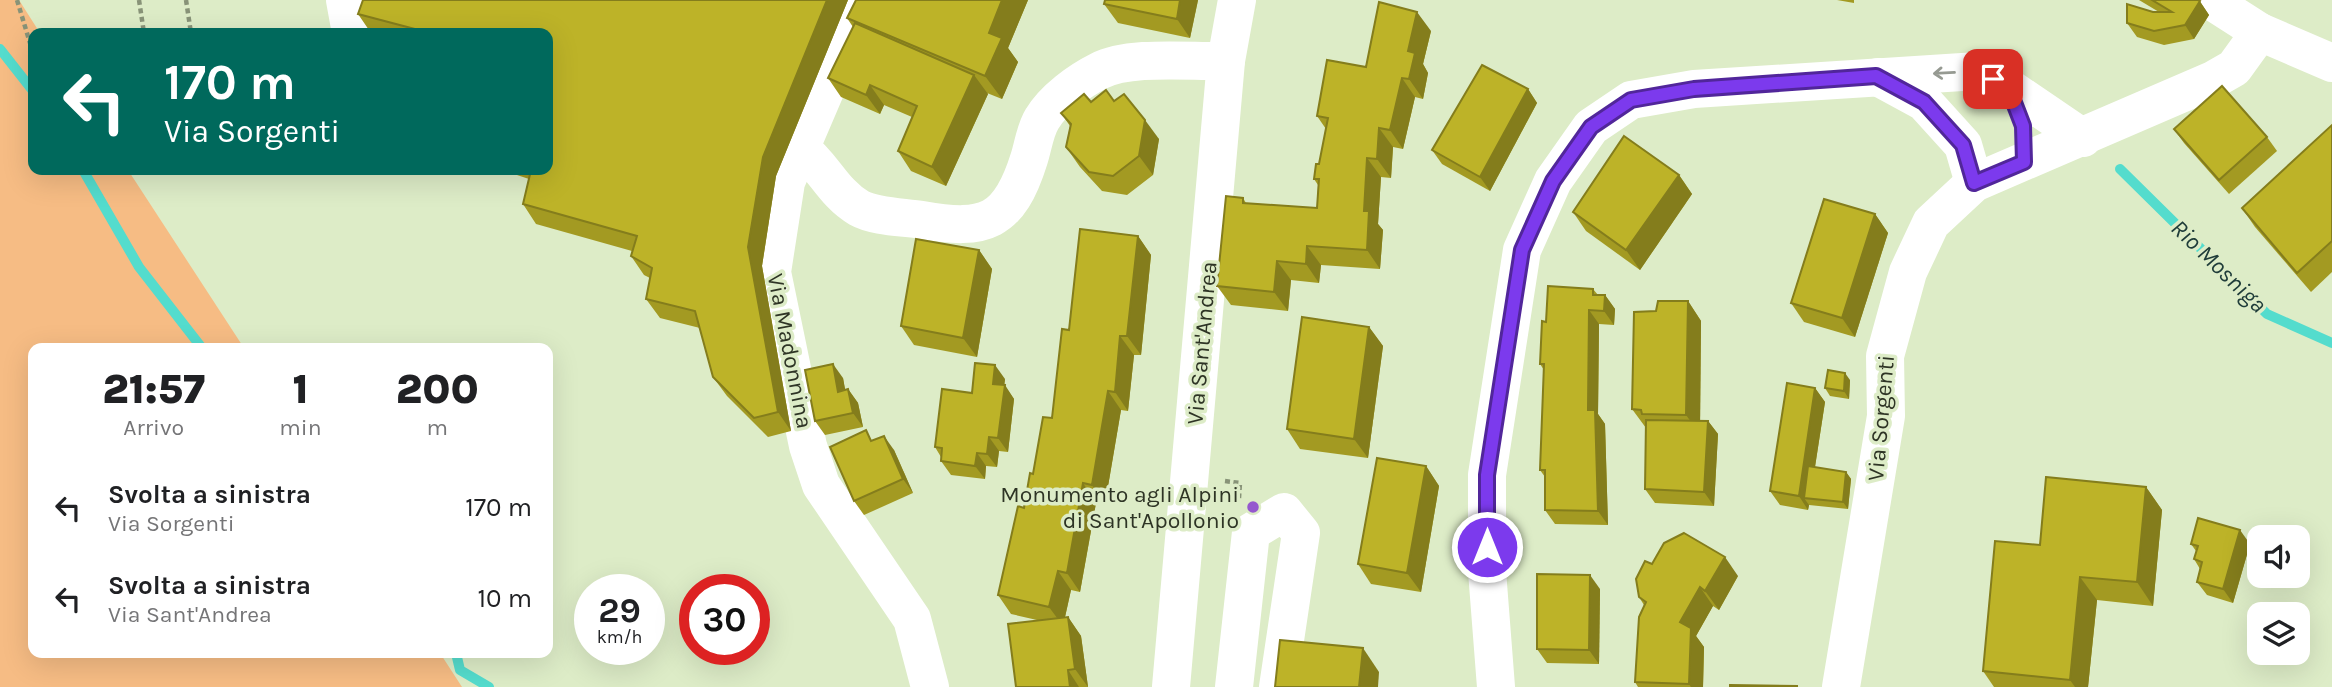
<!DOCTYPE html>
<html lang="it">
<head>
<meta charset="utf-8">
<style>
	body { margin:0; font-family:Karla,sans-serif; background:#f6f6f6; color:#202124; height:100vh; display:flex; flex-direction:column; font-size:26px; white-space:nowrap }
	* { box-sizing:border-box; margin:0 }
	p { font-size:23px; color:#757577 }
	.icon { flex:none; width:38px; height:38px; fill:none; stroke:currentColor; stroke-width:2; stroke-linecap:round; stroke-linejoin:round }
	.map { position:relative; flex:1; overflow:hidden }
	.details { position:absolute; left:28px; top:343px; width:525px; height:315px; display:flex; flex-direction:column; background:#fff; border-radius:14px; box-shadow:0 7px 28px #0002 }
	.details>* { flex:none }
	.banner { position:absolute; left:28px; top:28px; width:525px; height:147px; border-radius:14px; box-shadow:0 7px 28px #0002; background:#00695c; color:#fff; overflow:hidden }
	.controls { position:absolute; left:2247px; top:525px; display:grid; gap:14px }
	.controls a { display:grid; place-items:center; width:63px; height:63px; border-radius:14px; background:#fff; box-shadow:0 7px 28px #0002; font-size:35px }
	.speed { position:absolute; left:574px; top:574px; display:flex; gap:14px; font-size:35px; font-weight:700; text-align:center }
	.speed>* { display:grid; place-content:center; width:91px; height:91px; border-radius:50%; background:#fff; box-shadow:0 7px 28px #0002; line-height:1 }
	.speed small { font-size:18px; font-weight:400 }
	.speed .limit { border:10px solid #d22; background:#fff; color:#111 }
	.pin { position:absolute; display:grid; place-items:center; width:60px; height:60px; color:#fff; margin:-30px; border-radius:14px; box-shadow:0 4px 10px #0006 }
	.me { position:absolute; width:77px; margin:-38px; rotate:0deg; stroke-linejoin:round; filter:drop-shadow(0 0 5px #0008) }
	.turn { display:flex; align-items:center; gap:24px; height:147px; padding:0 21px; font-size:32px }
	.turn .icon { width:91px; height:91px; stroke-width:2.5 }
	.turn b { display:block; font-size:49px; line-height:60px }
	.eta { display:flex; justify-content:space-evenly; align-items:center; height:119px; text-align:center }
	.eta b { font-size:42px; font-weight:800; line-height:49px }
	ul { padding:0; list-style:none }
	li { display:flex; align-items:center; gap:21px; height:91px; padding:0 21px }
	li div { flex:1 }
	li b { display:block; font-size:26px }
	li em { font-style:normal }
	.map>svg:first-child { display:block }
	.green { fill:#f6bc84 }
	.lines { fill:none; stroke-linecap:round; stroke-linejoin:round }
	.stream { stroke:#54dccd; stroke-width:10 }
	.path { stroke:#889378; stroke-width:4.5; stroke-dasharray:5 3.5; stroke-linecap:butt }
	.minor { stroke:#fff; stroke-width:38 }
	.wall { fill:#a39a22 }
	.shaded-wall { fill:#847d1c }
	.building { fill:#bdb328; stroke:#847d1c; stroke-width:2 }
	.oneway { stroke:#969a92 }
	.route-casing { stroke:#51269a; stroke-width:18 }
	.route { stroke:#7c3aed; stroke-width:12 }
	.poi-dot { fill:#9558ce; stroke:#ddecc7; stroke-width:2.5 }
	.labels { text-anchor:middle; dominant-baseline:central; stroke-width:7; stroke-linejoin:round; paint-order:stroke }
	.street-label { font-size:23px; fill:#2e3425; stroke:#ddecc7 }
	.poi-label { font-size:23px; fill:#2e3425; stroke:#ddecc7; text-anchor:end }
	.water-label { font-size:24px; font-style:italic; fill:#203d3a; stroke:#ddecc7 }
</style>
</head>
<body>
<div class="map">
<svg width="2332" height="687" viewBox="0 0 2332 687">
	<rect width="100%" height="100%" fill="#ddecc7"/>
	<path class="green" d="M0,0H19L40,33H33V170H128L244,348H33V653H440L462,687H0Z"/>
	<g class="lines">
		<g class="stream">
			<path d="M0,49L33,91"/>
			<path d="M2120,169L2267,314L2332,343"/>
			<path d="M83,170L139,267L202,348"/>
			<path d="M456,653L460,670L489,687"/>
		</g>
		<g class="path">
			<path d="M17,0L33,53"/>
			<path d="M139,0L144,33"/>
			<path d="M186,0L191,33"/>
			<path d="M1225,481L1240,483L1239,498"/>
		</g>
		<g class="minor">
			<path d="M345,0L351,33"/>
			<path d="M864,0L786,182L772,272L808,446L821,485L912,619L930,687"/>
			<path d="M2260,32L2332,63"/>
			<path d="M1878,77L1924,102L1963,145L1974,183"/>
			<path d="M800,148C823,165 833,193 859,208C875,217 904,217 922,220C985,231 1009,223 1029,159C1033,147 1035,130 1042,119C1054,99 1079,81 1099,71C1130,55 1190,62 1226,61"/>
			<path d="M1171,687L1226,61L1237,0"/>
			<path d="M1234,687L1251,532L1284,512L1301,533L1278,687"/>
			<path d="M1496,687L1487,571V475L1522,250L1553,181L1591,127L1631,100L1694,89L1978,71L2008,87L2083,138"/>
			<path d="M1841,687L1886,416L1885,356L1908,272L1931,223L1974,183L2213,80L2234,68L2260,32L2210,0"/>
		</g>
	</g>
	<g class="wall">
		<path d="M848,0L776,176L762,266L791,431L768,437L727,396L713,377L700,328L660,318L646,299L650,278L644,275L631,256L632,251L536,224L523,204L529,179L502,170H548V33H371L358,14Z"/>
		<path d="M856,0H1028L1008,48L1018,62L1002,99L987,93L988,94L946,186L911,171L898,151L912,117L884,105L880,114L841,97L828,78L853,27L847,18Z"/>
		<path d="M1105,0H1198L1190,38L1118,23L1104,4Z"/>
		<path d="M1837,0H1854V3Z"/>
		<path d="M2139,0H2199L2209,15L2194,39L2164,45L2137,37L2127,23L2153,12H2159Z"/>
		<path d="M1431,31L1423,64L1428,73L1423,99L1415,97L1403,149L1393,147L1391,178L1381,177L1378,224L1383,230L1380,269L1321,265L1319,283L1291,280L1288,311L1231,305L1217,286L1243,198L1246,203L1317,208L1318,185L1314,179L1319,164L1326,129L1317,116Z"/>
		<path d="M1528,89L1537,103L1490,191L1442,164L1432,150Z"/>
		<path d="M1091,102L1159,139L1153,175L1127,195L1102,191L1080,167L1066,147L1070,126L1061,113Z"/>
		<path d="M2332,125V272L2311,292L2255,227L2242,208Z"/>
		<path d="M2174,129L2267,137L2277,151L2229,194L2184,143Z"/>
		<path d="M1679,175L1692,194L1640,270L1586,231L1573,212Z"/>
		<path d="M1875,214L1888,233L1855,337L1804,322L1791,303Z"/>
		<path d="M1138,236L1151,255L1141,355H1134L1128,411L1121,410L1105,504L1096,503L1080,592L1071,590L1065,617H1068L1081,636L1088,687H1016L1037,620L1011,614L998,595L1033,474L1052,418L1069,330Z"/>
		<path d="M979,250L992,269L977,357L914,345L901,326Z"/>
		<path d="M1593,289L1598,295H1605L1615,309L1614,325L1599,324L1598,414L1605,424L1608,525L1555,524L1545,510V477L1540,470L1544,370L1540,364L1546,322Z"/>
		<path d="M1688,301L1701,321L1700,420L1708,421L1718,434L1714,506L1655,503L1645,489L1646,428L1632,409L1656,311Z"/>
		<path d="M1369,327L1383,346L1368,458L1300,449L1287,429Z"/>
		<path d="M843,378L845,390L848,389L858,403L863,427L825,435L815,421Z"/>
		<path d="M1005,379L1004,385L1014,399L1008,452L999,451L997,467L986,466L985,479L951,475L941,461V457L935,447Z"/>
		<path d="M1850,380L1849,399L1830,396L1825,388Z"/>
		<path d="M1815,388L1825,402L1815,467L1846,472L1851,479L1848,509L1809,505L1808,510L1780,505L1770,491Z"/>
		<path d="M873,441L894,450L913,493L864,515L854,501Z"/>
		<path d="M1426,466L1439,486L1421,592L1371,584L1358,564Z"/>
		<path d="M2146,487L2162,510L2153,606L2097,600L2088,687H1994L1983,671L2040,545Z"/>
		<path d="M2191,544H2250L2233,603L2207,595L2197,582L2200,569L2194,559L2196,551Z"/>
		<path d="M1738,576L1719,610L1713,606L1696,636L1704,647L1703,687H1638L1635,682L1644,605L1639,597Z"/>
		<path d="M1600,589L1599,664L1547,663L1537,649Z"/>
	</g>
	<g class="shaded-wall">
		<path d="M827,0H848L776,176L762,266L791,431L778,412L748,247L763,157Z"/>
		<path d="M1002,0H1028L1008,48L1018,62L1002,99L985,76L989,33Z"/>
		<path d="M1180,0H1198L1190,38L1177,19Z"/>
		<path d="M2199,0L2209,15L2194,39L2185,25Z"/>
		<path d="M1417,12L1431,31L1423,64L1428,73L1423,99L1409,79L1408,51Z"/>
		<path d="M974,75L988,94L946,186L932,167Z"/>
		<path d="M1402,78L1415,97L1403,149L1390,130Z"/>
		<path d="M870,85L884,105L880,114L866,95Z"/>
		<path d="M1528,89L1537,103L1490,191L1480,177Z"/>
		<path d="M1145,120L1159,139L1153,175L1139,156Z"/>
		<path d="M1379,128L1393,147L1391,178L1377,159Z"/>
		<path d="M1367,158L1381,177L1378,224L1383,230L1380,269L1367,250L1364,211Z"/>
		<path d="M1679,175L1692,194L1640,270L1626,250Z"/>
		<path d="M1875,214L1888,233L1855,337L1842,318Z"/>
		<path d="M1138,236L1151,255L1141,355L1127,336Z"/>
		<path d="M1307,246L1321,265L1319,283L1306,264Z"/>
		<path d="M979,250L992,269L977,357L963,338Z"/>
		<path d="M1277,261L1291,280L1288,311L1274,292Z"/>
		<path d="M1605,295L1615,309L1614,325L1604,311Z"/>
		<path d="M1688,301L1701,321L1700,434L1686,415Z"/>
		<path d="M1589,310L1599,324L1598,414L1605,424L1608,525L1598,511L1588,410Z"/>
		<path d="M1369,327L1383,346L1368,458L1354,439Z"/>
		<path d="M1120,336L1134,355L1128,411L1115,392Z"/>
		<path d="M833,364L843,378L848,405L838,392Z"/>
		<path d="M995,365L1005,379L1003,398L993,384Z"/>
		<path d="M1845,373L1850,380L1849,399L1844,391Z"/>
		<path d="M1005,385L1014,399L1008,452L998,438Z"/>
		<path d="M1815,388L1825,402L1810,499L1804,498L1809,505L1808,510L1799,496Z"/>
		<path d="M848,389L858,403L863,427L853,413Z"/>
		<path d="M1108,391L1121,410L1105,504L1092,485Z"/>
		<path d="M1708,421L1718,434L1714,506L1704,492Z"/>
		<path d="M884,436L894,450L913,493L903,479Z"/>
		<path d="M989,437L999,451L997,467L987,454Z"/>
		<path d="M977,453L986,466L985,479L975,466Z"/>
		<path d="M1426,466L1439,486L1421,592L1407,573Z"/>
		<path d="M1846,472L1851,479L1848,509L1843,502Z"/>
		<path d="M1083,483L1096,503L1080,592L1067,573Z"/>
		<path d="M2146,487L2162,510L2153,606L2137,582Z"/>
		<path d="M2240,530L2250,544L2233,603L2223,589Z"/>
		<path d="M1725,557L1738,576L1719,610L1705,591Z"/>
		<path d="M1058,571L1071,590L1063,626L1049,607Z"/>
		<path d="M1590,575L1600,589L1599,664L1589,650Z"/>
		<path d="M2080,577L2097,600L2088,687H2075L2070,680Z"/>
		<path d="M1700,587L1713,606L1696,636L1704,647L1703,687H1691L1689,684L1680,622Z"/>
		<path d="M1068,617L1081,636L1088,687L1075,669Z"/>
		<path d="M1363,648L1379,672L1378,687H1359Z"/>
		<path d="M1068,670L1079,687H1070Z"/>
	</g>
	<g class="building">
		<path d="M363,0H827L763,157L748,247L778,412L754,418L713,377L695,311L646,299L652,268L631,256L637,236L523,204L531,170H548V33H430L358,14Z"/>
		<path d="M856,0H1002L989,33L1002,38L985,76L847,18Z"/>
		<path d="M1105,0H1180L1177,19L1104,4Z"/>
		<path d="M2152,0H2198L2200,1L2185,25L2154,31L2127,23V4L2153,12H2172Z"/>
		<path d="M1379,2L1417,12L1408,51L1415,53L1409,79L1402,78L1390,130L1379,128L1377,159L1367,158L1364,211H1369L1367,250L1307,246L1306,264L1277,261L1274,292L1217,286L1226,196L1243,198V203L1317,208L1319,179H1314L1316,164H1319L1328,118L1317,116L1327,60L1366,67Z"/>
		<path d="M855,23L974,75L932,167L898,151L917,106L870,85L866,95L828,78Z"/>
		<path d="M1482,65L1528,89L1480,177L1432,150Z"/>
		<path d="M2222,86L2267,137L2219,180L2174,129Z"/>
		<path d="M1106,90L1114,101L1124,94L1145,120L1139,156L1113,176L1089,172L1066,147L1071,124L1061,113L1084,94L1091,102Z"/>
		<path d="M2332,125V241L2297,273L2242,208Z"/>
		<path d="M1624,136L1679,175L1626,250L1573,212Z"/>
		<path d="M1824,199L1875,214L1842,318L1791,303Z"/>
		<path d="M1080,229L1138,236L1127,336H1120L1115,392L1108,391L1092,485L1083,483L1067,573L1058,571L1049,607L998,595L1018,506L1024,508L1030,473L1033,474L1043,417L1052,418L1062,329L1069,330Z"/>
		<path d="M916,239L979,250L963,338L901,326Z"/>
		<path d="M1548,286L1593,289V295H1605L1604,311L1589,310L1588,410H1595L1598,511L1545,510V470H1540L1544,364H1540L1542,321L1546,322Z"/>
		<path d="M1658,301H1688L1686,415L1642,414L1641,410L1632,409L1634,312L1656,311Z"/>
		<path d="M1302,317L1369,327L1354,439L1287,429Z"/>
		<path d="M975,363L995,365L993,384L1005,385L998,438L989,437L987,454L977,453L975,466L941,461L942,448L935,447L942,389L972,393Z"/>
		<path d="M833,364L838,392L848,389L853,413L815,421L805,370Z"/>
		<path d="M1828,370L1845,373L1844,391L1825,388Z"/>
		<path d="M1787,383L1815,388L1799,496L1770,491Z"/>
		<path d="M1646,420L1708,421L1704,492L1645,489Z"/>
		<path d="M866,430L871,441L884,436L903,479L854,501L830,447Z"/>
		<path d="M1377,458L1426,466L1407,573L1358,564Z"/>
		<path d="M1808,466L1846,472L1843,502L1804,498Z"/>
		<path d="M2046,477L2146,487L2137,582L2080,577L2070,680L1983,671L1995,541L2040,545Z"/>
		<path d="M2198,518L2240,530L2223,589L2197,582L2202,562L2194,559L2198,546L2191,544Z"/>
		<path d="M1684,533L1725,557L1705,591L1700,587L1680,622L1691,628L1689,684L1635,682L1639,617L1646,602L1639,597L1636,579L1645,561L1652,564L1664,543Z"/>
		<path d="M1537,574L1590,575L1589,650L1537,649Z"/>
		<path d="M1068,617L1075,669L1068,670L1070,687H1016L1008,624Z"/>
		<path d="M1280,640L1363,648L1359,687H1275Z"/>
		<path d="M1730,685L1797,686V687H1730Z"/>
	</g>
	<defs><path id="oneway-shaft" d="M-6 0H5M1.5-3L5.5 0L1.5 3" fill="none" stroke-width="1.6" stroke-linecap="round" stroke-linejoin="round" transform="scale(1.75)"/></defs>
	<use class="oneway" href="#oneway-shaft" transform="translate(1944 73) rotate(177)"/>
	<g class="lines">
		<defs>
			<path id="route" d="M1487,547V475L1522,250L1553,181L1591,127L1631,100L1694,89L1876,76L1924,102L1963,145L1974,183L2024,162L2023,126L2008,87L1993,79"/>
		</defs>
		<use href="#route" class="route-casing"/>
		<use href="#route" class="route"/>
	</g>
	<circle class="poi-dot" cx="1253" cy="507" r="7"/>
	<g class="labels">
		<g class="street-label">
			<text transform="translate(1202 343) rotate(-85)">Via Sant'Andrea</text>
			<text transform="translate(790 351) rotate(79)">Via Madonnina</text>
			<text transform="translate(1881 418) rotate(-85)">Via Sorgenti</text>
		</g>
		<g class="poi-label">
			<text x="1239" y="494">Monumento agli Alpini<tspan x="1239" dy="26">di Sant'Apollonio</tspan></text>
		</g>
		<g class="water-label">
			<text transform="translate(2219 266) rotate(44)">Rio Mosniga</text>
		</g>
	</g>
</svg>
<div class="controls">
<a><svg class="icon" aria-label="sound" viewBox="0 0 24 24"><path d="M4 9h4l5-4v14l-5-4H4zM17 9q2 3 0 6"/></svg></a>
<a><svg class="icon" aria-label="layers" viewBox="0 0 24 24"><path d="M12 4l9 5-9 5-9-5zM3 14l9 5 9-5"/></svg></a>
</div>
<div class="speed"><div>29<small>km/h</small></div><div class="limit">30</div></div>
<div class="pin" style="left:1993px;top:79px;background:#d93025"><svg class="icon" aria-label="arrive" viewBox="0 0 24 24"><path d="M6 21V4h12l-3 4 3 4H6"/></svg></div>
<svg class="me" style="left:1487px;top:547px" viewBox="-20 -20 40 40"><circle r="17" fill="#7c3aed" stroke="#fff" stroke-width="3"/><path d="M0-11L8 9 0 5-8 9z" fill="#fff"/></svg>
<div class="banner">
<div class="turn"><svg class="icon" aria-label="left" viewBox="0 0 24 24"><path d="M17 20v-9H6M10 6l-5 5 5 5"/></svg><div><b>170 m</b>Via Sorgenti</div></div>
</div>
<section class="details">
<div class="eta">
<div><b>21:57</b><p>Arrivo</p></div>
<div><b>1</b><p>min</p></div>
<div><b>200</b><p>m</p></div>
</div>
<ul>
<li><svg class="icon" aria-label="left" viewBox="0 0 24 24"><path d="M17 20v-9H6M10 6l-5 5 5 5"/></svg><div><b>Svolta a sinistra</b><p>Via Sorgenti</p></div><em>170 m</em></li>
<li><svg class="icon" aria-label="left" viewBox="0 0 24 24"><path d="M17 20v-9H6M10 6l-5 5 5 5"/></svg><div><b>Svolta a sinistra</b><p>Via Sant'Andrea</p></div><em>10 m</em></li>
</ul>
</section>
</div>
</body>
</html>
